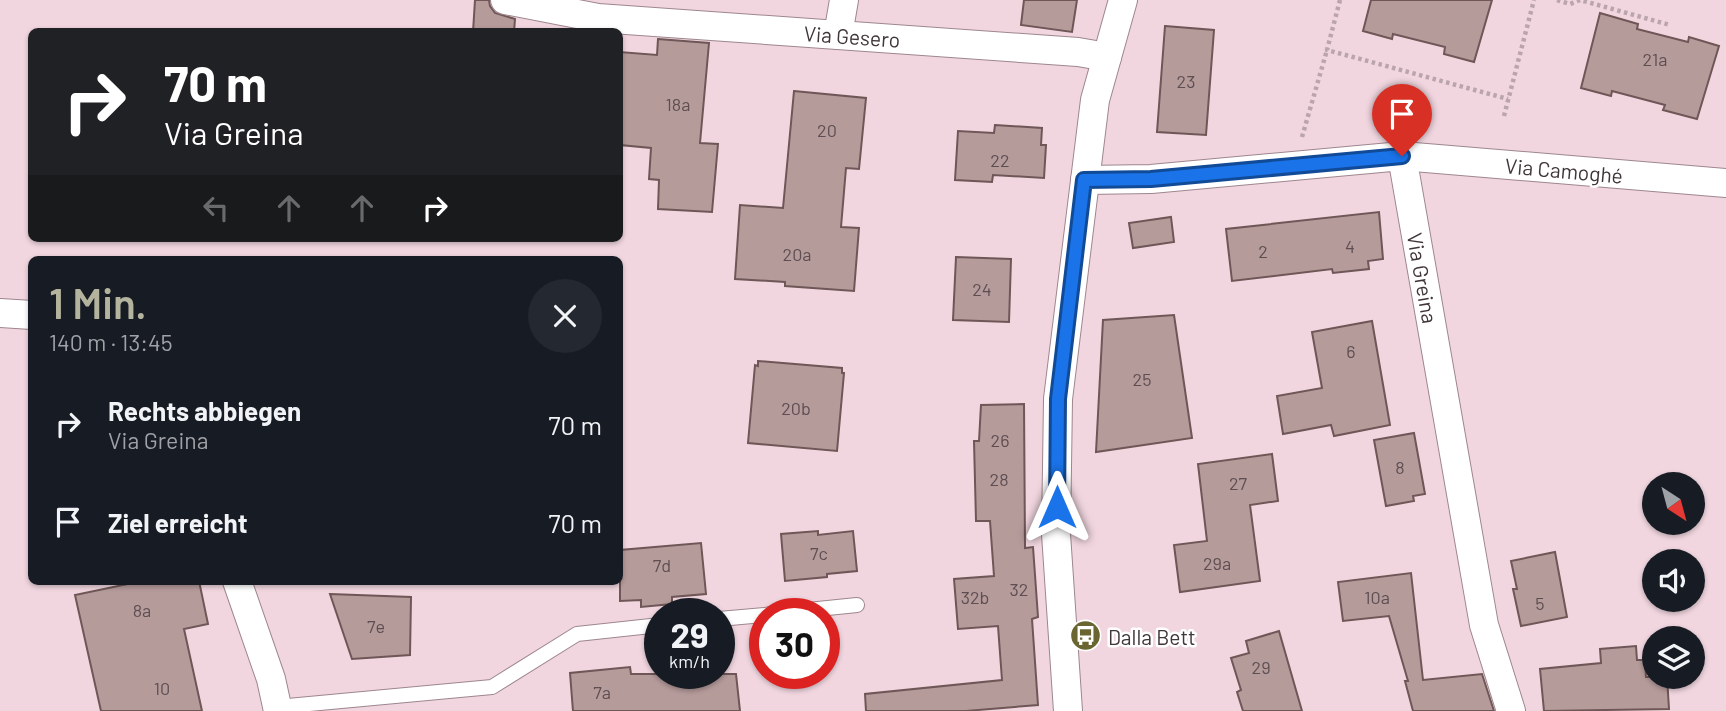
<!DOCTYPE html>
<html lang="de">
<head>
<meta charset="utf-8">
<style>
	body { margin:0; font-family:Barlow,sans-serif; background:#242831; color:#f1f3f6; height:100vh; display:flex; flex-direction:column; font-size:26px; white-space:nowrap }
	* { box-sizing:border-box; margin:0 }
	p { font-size:23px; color:#9ea1a6 }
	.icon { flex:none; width:38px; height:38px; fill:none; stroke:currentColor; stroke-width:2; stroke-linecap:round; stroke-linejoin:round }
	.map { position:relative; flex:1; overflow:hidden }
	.sheet { position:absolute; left:28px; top:256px; width:595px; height:329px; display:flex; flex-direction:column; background:#171b24; border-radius:10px; box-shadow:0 2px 5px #0004 }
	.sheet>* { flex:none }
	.hud { position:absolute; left:28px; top:28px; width:595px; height:214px; border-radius:10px; box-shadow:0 2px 5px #0004; background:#202124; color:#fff; overflow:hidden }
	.needle { width:46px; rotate:144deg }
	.fabs { position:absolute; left:1642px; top:472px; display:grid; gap:14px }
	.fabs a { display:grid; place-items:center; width:63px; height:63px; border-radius:50%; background:#171b24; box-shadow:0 2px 5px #0004; font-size:35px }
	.speed { position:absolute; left:644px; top:598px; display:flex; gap:14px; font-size:35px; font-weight:700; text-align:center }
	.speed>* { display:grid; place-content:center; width:91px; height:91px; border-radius:50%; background:#171b24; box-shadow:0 2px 5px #0004; line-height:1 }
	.speed small { font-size:18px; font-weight:400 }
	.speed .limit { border:10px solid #d22; background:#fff; color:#111 }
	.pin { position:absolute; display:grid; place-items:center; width:60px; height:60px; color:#fff; margin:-72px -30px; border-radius:50% 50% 50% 0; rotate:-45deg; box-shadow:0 0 7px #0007 }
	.pin .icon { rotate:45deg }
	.me { position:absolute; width:77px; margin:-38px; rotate:0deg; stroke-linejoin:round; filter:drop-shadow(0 0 5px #0008) }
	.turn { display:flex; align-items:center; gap:24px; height:147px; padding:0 21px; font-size:32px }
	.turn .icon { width:91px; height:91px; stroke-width:2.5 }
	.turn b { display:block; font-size:49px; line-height:60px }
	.lanes { display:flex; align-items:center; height:66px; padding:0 21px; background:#0003; justify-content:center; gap:35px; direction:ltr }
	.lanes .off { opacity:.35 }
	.round { display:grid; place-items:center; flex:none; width:74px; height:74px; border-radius:37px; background:#242831 }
	.summary { display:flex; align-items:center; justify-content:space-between; height:119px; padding:0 21px }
	h1 { font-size:42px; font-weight:600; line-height:52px; color:#b4b39d }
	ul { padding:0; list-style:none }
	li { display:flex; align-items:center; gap:21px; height:98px; padding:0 21px }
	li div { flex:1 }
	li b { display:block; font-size:26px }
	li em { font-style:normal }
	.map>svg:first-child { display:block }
	.building { fill:#b69b9b; stroke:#6f5757; stroke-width:2 }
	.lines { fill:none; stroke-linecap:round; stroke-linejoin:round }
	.service-casing { stroke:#9e868e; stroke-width:16 }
	.minor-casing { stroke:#9e868e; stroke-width:30 }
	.path { stroke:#bba5ad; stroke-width:4.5; stroke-dasharray:3.5 3.5; stroke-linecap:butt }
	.service { stroke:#fff; stroke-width:14 }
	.minor { stroke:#fff; stroke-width:28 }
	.route-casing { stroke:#114b97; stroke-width:18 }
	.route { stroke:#1a73e8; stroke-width:12 }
	.labels { text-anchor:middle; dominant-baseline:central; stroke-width:5; stroke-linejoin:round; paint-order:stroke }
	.number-label { font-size:18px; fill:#5e4e52 }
	.street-label { font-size:21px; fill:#403539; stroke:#fff }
	.poi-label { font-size:21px; fill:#403539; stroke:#fff; text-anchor:start }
</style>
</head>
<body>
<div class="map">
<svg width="1726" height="711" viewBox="0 0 1726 711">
	<rect width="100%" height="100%" fill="#f1d6df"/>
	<g class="building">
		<path d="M475,0H489L490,6L495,13L515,19L514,32H473Z"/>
		<path d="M1024,0H1077L1072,32L1021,25Z"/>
		<path d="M1371,0H1492L1474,62L1444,54L1445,47L1393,34L1392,39L1363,31Z"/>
		<path d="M1600,13L1638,24L1637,29L1688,42L1689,37L1719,46L1697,119L1663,110L1665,105L1612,91L1611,96L1581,88Z"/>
		<path d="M1165,26L1214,30L1206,135L1157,132Z"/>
		<path d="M658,39L709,43L700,143L718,144L712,212L658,209L659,180L649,179L651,148L620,145V52L657,55Z"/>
		<path d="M794,91L866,98L859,169L846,168L841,227L859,228L854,291L785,286V282L735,279L740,205L783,208Z"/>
		<path d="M995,125L1042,128L1041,145H1046L1044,178L993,175L992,182L955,180L958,131L994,133Z"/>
		<path d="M1379,212L1383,259L1368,261L1369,269L1333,273L1332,269L1232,281L1226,229Z"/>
		<path d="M1171,217L1174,242L1133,248L1129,223Z"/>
		<path d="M956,257L1011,259L1009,322L953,320Z"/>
		<path d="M1174,315L1192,438L1096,452L1103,320Z"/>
		<path d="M1372,321L1390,425L1334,436L1331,425L1283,434L1277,396L1322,388L1312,332Z"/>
		<path d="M758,361L842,368V373H844L837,451L748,443L755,365L758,366Z"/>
		<path d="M1024,404L1025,548L1033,547L1038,617L1032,619L1038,705L966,711H866L865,694L1002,680L998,626L958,629L954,579L994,576L990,521H976L974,441H979L981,405Z"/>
		<path d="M1414,433L1425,494L1413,496L1414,501L1386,506L1374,440Z"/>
		<path d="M1272,454L1278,501L1250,505L1260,581L1180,592L1174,545L1207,541L1198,464Z"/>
		<path d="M818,531V535L853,531L857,571L827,574V577L785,581L781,534Z"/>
		<path d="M701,543L706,594L672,597V604L641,607V600L620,601V550Z"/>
		<path d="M1555,552L1567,617L1521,626L1513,589H1517L1511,561Z"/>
		<path d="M1411,573L1423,680L1482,674L1494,711H1413L1405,681H1408L1389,616L1343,621L1338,582Z"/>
		<path d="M142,581H199L208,624L184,629L202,711H101L75,595Z"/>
		<path d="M330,594L411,597L410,655L352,659Z"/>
		<path d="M1279,631L1302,711H1243L1237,692L1241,690L1231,658L1249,653L1246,641Z"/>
		<path d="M1636,646L1637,660H1645L1646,677H1667L1669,709L1544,711L1540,669L1601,663L1600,649Z"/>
		<path d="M630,667L631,674H736L740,711H573L570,673Z"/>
	</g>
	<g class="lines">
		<defs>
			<g id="service">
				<path d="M769,614L857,605"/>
				<path d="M719,619L765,615"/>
				<path d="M277,707L492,687L577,634L660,625"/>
			</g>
			<g id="minor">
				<path d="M505,0L598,18L1078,52L1107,57"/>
				<path d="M838,35L844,0"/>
				<path d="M1402,156L1726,183"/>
				<path d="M1085,180L1151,179L1402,156L1484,625L1511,711"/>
				<path d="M0,313L32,315"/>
				<path d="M237,581L271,679L278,711"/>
				<path d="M1068,711L1056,534L1058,399L1095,100L1123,0"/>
			</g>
		</defs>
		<use href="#service" class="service-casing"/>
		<use href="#minor" class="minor-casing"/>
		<g class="path">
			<path d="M1340,0L1327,50L1508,99"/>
			<path d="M1557,0L1570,4L1580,0L1670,25"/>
			<path d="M1504,116L1534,0"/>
			<path d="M1302,137L1327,50"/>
		</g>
		<use href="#service" class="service"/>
		<use href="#minor" class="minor"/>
	</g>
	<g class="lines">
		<defs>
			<path id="route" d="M1057,507L1058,399L1084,180L1151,179L1402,156"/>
		</defs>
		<use href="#route" class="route-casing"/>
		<use href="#route" class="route"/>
	</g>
	<defs>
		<symbol id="bus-disc" viewBox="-11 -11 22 22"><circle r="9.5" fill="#6a6531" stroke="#fff"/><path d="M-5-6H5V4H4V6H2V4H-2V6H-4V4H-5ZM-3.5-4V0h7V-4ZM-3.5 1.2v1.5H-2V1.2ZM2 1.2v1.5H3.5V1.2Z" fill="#fff"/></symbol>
	</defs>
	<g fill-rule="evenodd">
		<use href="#bus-disc" x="1068" y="618" width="35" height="35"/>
	</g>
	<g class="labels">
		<g class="number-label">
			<text x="1655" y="59">21a</text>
			<text x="1186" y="81">23</text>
			<text x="678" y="104">18a</text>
			<text x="827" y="130">20</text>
			<text x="1000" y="160">22</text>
			<text x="1350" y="246">4</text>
			<text x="1263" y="251">2</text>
			<text x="797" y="254">20a</text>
			<text x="982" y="289">24</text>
			<text x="1351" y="351">6</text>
			<text x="1142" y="379">25</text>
			<text x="796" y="408">20b</text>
			<text x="1000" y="440">26</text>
			<text x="1400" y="467">8</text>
			<text x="999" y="479">28</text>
			<text x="1238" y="483">27</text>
			<text x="819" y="553">7c</text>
			<text x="1217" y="563">29a</text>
			<text x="662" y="565">7d</text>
			<text x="1019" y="589">32</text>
			<text x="975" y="597">32b</text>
			<text x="1377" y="597">10a</text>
			<text x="1540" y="603">5</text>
			<text x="142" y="610">8a</text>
			<text x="376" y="626">7e</text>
			<text x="1261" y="667">29</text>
			<text x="162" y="688">10</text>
			<text x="602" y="692">7a</text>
		</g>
		<g class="street-label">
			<text transform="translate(852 36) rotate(4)">Via Gesero</text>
			<text transform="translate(1564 170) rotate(5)">Via Camoghé</text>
			<text transform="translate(1423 278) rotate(80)">Via Greina</text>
		</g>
		<g class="poi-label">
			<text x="1108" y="636">Dalla Bett</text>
		</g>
	</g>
</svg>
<div class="fabs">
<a><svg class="needle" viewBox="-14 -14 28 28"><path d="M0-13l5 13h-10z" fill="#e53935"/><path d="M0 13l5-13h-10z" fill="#9ea1a6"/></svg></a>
<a><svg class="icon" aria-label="sound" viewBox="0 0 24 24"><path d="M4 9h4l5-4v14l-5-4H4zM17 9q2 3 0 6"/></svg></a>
<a><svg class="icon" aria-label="layers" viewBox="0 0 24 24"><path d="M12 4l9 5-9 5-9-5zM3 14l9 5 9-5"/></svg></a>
</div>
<div class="speed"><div>29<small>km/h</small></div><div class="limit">30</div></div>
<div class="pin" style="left:1402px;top:156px;background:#d93025"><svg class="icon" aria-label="arrive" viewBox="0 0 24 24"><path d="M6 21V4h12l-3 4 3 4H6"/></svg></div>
<svg class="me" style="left:1057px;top:507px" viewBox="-20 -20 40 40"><path d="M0-17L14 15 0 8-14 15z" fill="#1a73e8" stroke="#fff" stroke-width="4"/></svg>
<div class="hud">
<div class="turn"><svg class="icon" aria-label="right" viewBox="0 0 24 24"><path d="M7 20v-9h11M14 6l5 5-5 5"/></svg><div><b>70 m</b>Via Greina</div></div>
<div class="lanes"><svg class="icon off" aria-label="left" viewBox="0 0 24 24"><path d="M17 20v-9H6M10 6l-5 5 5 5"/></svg><svg class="icon off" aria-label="ahead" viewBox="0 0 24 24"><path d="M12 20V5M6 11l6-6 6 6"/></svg><svg class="icon off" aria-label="ahead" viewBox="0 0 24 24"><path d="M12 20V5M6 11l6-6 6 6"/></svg><svg class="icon" aria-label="right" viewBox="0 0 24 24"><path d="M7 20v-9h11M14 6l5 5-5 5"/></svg></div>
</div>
<section class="sheet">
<div class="summary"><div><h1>1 Min.</h1><p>140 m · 13:45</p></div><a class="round"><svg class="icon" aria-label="close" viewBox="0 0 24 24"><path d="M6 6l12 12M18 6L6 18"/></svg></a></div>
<ul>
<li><svg class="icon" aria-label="right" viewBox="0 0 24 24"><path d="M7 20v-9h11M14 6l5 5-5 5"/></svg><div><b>Rechts abbiegen</b><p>Via Greina</p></div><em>70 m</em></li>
<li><svg class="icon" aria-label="arrive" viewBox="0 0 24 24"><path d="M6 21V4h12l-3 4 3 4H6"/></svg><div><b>Ziel erreicht</b></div><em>70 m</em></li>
</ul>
</section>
</div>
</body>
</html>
